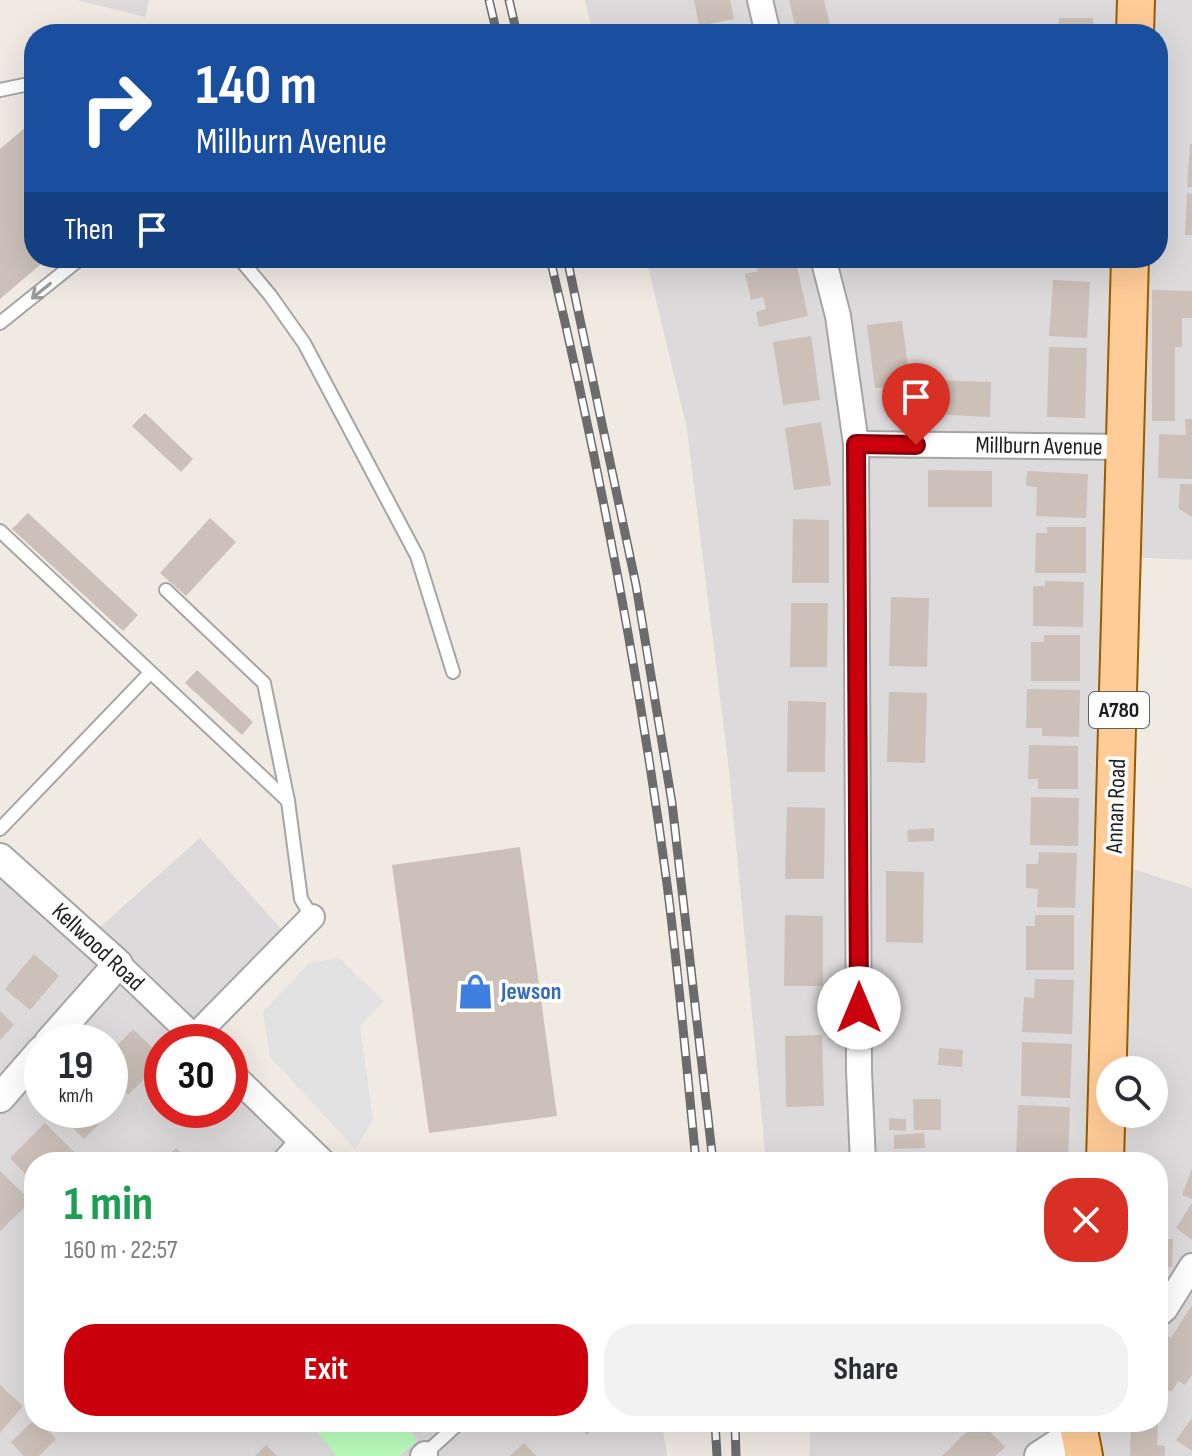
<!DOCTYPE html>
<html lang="en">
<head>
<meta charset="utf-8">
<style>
	body { margin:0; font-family:"Sofia Sans Condensed",sans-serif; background:#f2f2f3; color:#2b2b33; height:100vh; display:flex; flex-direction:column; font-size:30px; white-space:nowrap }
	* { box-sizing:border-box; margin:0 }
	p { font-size:26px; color:#7c7c81 }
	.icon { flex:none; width:44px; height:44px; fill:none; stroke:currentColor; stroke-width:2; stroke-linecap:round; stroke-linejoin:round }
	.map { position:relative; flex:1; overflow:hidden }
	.drawer { position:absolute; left:24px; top:1152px; width:1144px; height:280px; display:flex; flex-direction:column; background:#fff; border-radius:32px; box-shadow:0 8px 32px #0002 }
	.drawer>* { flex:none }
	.guide { position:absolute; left:24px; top:24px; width:1144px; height:244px; border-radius:32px; box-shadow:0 8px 32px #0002; background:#1a4fa0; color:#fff; overflow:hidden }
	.tools { position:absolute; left:1096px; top:1056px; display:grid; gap:16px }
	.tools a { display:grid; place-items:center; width:72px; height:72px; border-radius:50%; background:#fff; box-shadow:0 8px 32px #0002; font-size:40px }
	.speed { position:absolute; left:24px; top:1024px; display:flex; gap:16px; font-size:40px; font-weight:700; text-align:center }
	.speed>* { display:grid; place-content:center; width:104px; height:104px; border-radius:50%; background:#fff; box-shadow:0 8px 32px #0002; line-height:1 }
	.speed small { font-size:20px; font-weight:400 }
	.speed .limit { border:12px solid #d22; background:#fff; color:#111 }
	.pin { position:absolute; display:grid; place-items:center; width:68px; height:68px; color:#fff; margin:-82px -34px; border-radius:50% 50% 50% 0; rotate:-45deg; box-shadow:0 0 8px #0007 }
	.pin .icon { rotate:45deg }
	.me { position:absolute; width:88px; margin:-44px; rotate:0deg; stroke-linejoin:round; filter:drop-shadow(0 0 6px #0008) }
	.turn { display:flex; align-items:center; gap:28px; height:168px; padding:0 40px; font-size:36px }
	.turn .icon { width:104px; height:104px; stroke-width:2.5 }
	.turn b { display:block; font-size:56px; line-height:68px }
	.then { display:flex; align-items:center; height:76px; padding:0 40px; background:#0003; gap:16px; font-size:30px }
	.round { display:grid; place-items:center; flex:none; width:84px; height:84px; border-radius:32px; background:#f2f2f3 }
	.overview { display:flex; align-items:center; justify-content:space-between; height:136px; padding:0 40px }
	h1 { font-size:48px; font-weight:700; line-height:60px; color:#1e9e55 }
	.button { display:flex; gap:16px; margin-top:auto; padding:16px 40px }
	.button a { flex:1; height:92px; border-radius:32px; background:#cb000d; color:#fff; font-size:32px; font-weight:700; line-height:92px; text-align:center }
	.button a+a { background:#f2f2f3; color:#2b2b33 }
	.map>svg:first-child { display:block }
	.residential { fill:#dcdada; fill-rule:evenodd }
	.park { fill:#bbfebd }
	.parking { fill:#e2e2e2 }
	.building { fill:#ccc0b8 }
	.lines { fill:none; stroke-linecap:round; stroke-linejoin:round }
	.service-casing { stroke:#a5a5a5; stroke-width:16 }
	.minor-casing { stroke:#a5a5a5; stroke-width:28 }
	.tertiary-casing { stroke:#a5a5a5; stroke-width:32 }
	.primary-casing { stroke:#975c00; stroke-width:40 }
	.service { stroke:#fff; stroke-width:12 }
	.minor { stroke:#fff; stroke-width:24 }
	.tertiary { stroke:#fff; stroke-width:28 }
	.primary { stroke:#ffcc98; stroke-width:36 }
	.rail-casing { stroke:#6c6c6c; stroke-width:9 }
	.rail { stroke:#fff; stroke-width:6; stroke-dasharray:18; stroke-linecap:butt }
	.oneway { stroke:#9a9a9a }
	.route-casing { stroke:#840008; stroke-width:20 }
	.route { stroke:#cb000d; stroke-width:14 }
	.labels { text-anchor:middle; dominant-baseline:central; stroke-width:7; stroke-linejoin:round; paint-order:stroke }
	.shield { fill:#fff; stroke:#626262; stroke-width:2 }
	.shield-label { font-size:22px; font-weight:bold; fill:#1e1e1e }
	.street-label { font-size:24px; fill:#1e1e1e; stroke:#fff }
	.shop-label { font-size:24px; font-weight:bold; fill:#366cbe; stroke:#fff; text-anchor:start }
</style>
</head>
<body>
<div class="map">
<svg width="1192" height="1456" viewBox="0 0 1192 1456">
	<rect width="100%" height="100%" fill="#f0eae3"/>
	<g class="residential">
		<path d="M77,0H149L145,17Z"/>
		<path d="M585,0H1192V560L1106,556L1093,856L1192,888V1456H809L811,1422H1158V1162H766L729,770L687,429L646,258H1158V34H593ZM1110,1070H1154V1114H1110Z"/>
		<path d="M200,838L282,930L196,1042H162V1110H230V1076L317,1162H34V1422H662L667,1456H0V880L82,943ZM42,1042H110V1110H42Z"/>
	</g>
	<path class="park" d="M308,1422H400L418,1440L399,1456H337Z"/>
	<path class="parking" d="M339,958L384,1001L360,1026L373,1120L355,1149L270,1057L263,1012L309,963Z"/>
	<g class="building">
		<path d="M694,0H730L734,19L699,26Z"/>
		<path d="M789,0H824L832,34H797Z"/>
		<rect x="1059" y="18" width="34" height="16"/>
		<path d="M34,120V258H48L0,299V149Z"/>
		<path d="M1190,144H1192V187H1187Z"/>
		<path d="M1187,193L1192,194V235H1185Z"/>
		<path d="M755,258H795L808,316L759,327L756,312L766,309L763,297L751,300L745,274L758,271Z"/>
		<path d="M1053,280L1090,282L1087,338L1049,336Z"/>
		<path d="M1152,290L1192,291V318H1182V347H1175V421H1152Z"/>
		<path d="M902,321L910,384L875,388L867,325Z"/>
		<path d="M811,336L820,400L783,405L773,342Z"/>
		<path d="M1049,347L1087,348L1085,418L1047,417Z"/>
		<path d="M930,380L991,382L990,417L928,414Z"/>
		<path d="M145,413L193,459L181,472L132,426Z"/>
		<path d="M1185,419H1192V479L1158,478L1159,434L1186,435Z"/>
		<path d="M821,422L831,485L794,490L785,428Z"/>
		<path d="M928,470L992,471V507H928Z"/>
		<path d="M1027,471L1088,474L1086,518L1036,516L1037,487L1026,486Z"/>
		<path d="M1180,484H1192V517L1179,509Z"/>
		<path d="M28,513L138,615L123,631L12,529Z"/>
		<path d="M210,518L236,542L186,596L160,573Z"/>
		<path d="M793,519L829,520V583H792Z"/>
		<path d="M1047,527H1086V573H1035L1036,533H1047Z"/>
		<path d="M1045,581L1084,582L1083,627L1033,626V586H1045Z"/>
		<path d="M891,597L929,598L927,667L889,666Z"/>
		<path d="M791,603H828L827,667H790Z"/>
		<path d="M1044,635H1080V681H1031V642H1044Z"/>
		<path d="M197,670L253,722L242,735L185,683Z"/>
		<path d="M1027,689L1080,690L1079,737L1042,736V728H1026Z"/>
		<path d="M889,692L927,693L925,763L887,762Z"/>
		<path d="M788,701L826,702L825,772H787Z"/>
		<path d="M1029,745L1078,746V789H1038V779H1028Z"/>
		<path d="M1031,797L1079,798L1078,846L1030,845Z"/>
		<path d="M787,807L825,808L824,879H785Z"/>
		<path d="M934,828V841L908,842L907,830Z"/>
		<path d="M520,847L557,1116L429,1133L392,865Z"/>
		<path d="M1039,852L1077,853L1075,908L1037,907L1038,889L1026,888V864H1038Z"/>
		<path d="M886,871L924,872L923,943L886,942Z"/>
		<path d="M785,915L823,916V986H784Z"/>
		<path d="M1035,915H1074V970H1026V926H1035Z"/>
		<path d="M34,954L59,976L30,1010L5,989Z"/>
		<path d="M1035,979L1074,980L1072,1034L1022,1032L1024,997L1034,998Z"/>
		<path d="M0,1011L14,1025L0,1040Z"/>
		<path d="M133,1029L162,1057V1061L128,1095L110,1076V1053Z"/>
		<path d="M822,1035L824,1106L786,1107L785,1036Z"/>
		<path d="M1022,1042L1072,1044L1070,1098L1021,1096Z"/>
		<path d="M939,1048L963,1050L962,1067L938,1065Z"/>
		<path d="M110,1093L120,1103L84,1139L55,1110H110Z"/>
		<path d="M913,1099H941V1130H914Z"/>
		<path d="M1018,1105L1070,1107L1068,1160L1016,1158Z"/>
		<path d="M889,1118L906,1119V1131L889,1130Z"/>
		<path d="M45,1123L75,1153L66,1162H34V1183L10,1158Z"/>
		<path d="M924,1133L925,1148L894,1149V1135Z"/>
		<path d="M176,1148L190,1162H162Z"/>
		<path d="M824,1154L825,1162H787L786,1159Z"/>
		<path d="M1192,1168V1199L1182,1195Z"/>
		<path d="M0,1171L31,1201L0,1231Z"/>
		<path d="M1192,1203V1240L1176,1228Z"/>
		<path d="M1158,1219H1161V1239H1173L1172,1267H1158Z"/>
		<path d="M1192,1305V1375L1185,1385L1178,1381L1172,1391L1158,1390V1351L1168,1336L1171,1338Z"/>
		<path d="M0,1385L23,1406L0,1433Z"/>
		<path d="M1192,1418V1451L1176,1440Z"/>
		<path d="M34,1420V1422H40L56,1439L39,1456H24L11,1442Z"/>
		<path d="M575,1422H601L587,1435Z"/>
		<path d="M977,1422H981L1005,1447L995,1456H942Z"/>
		<path d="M1131,1422H1158L1157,1445L1165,1446V1456H1130Z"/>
		<path d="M524,1443L536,1456H510Z"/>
		<path d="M266,1445L277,1456H255Z"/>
	</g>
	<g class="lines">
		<defs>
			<g id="service">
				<path d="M0,90L34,83"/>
				<path d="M239,258L270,295L304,343L417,556L453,672"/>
				<path d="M0,323L81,258"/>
				<path d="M0,531L288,801"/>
				<path d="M166,590L264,683L288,801L301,899L312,917"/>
				<path d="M0,829L150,673"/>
				<path d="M425,1454L460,1422"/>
			</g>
			<g id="minor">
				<path d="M760,0L768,34"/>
				<path d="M823,258L838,316L856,444L859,1071L863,1162"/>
				<path d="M856,444L1126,447"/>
				<path d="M118,964L199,1042"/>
				<path d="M194,1037L312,917"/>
				<path d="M230,1072L323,1162"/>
				<path d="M284,1162L302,1142"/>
				<path d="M1158,1315L1165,1309L1192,1266"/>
				<path d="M423,1456L425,1454"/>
			</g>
			<g id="tertiary">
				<path d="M0,858L118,964L49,1042"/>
				<path d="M0,1098L42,1050"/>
				<path d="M1039,1456L1079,1430"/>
			</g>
			<g id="primary">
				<path d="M1135,34L1136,0"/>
				<path d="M1105,1162L1130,258"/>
				<path d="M1081,1422L1079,1430L1084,1456"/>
			</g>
		</defs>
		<use href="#service" class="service-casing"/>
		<use href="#minor" class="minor-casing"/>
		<use href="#tertiary" class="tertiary-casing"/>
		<use href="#primary" class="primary-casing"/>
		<use href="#service" class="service"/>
		<use href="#minor" class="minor"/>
		<use href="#tertiary" class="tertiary"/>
		<use href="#primary" class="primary"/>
		<defs>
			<g id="rail">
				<path d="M489,0L497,34"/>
				<path d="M509,0L517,34"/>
				<path d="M550,258C599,464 639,674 667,884C679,977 687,1070 696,1162"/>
				<path d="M567,258L636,585L672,803L713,1162"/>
				<path d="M715,1422L717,1456"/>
				<path d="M735,1422L736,1456"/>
			</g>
		</defs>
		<use href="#rail" class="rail-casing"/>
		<use href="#rail" class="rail"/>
	</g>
	<defs><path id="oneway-shaft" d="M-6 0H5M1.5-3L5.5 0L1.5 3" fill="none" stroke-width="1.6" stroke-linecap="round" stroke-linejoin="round" transform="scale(2)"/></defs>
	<use class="oneway" href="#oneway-shaft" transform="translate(41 291) rotate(141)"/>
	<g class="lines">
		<defs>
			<path id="route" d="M859,1008L856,444L916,445"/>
		</defs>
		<use href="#route" class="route-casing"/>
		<use href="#route" class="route"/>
	</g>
	<defs>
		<symbol id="shop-bare" viewBox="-9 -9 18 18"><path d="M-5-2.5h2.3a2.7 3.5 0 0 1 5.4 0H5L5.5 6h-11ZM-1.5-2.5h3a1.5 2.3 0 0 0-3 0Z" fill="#3f7fe0" stroke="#fff" stroke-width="2.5" paint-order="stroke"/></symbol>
	</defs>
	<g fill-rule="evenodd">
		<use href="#shop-bare" x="450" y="966" width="51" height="51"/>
	</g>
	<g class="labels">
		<rect class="shield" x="1089" y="692" width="60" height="36" rx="6"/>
		<g class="shield-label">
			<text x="1119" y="710">A780</text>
		</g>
		<g class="street-label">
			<text transform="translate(1039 446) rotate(1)">Millburn Avenue</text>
			<text transform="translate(1116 806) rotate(-88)">Annan Road</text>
			<text transform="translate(98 947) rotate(43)">Kellwood Road</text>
		</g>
		<g class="shop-label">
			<text x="501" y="991">Jewson</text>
		</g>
	</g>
</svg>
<div class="tools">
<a><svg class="icon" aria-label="search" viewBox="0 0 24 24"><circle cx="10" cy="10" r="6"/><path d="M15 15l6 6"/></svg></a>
</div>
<div class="speed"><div>19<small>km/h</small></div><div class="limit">30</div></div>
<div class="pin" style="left:916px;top:445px;background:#d93025"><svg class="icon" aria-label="arrive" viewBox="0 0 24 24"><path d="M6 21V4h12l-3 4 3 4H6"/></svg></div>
<svg class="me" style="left:859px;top:1008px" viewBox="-20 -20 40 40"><circle r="19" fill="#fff"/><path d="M0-13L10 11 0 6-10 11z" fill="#cb000d"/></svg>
<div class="guide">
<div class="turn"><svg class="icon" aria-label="right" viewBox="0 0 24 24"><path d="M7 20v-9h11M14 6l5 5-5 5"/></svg><div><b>140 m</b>Millburn Avenue</div></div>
<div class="then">Then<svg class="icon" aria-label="arrive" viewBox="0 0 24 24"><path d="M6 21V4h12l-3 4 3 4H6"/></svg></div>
</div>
<section class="drawer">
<div class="overview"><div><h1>1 min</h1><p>160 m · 22:57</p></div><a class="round" style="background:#d93025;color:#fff"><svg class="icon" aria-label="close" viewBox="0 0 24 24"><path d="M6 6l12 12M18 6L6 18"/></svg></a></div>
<div class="button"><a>Exit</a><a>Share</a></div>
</section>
</div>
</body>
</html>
